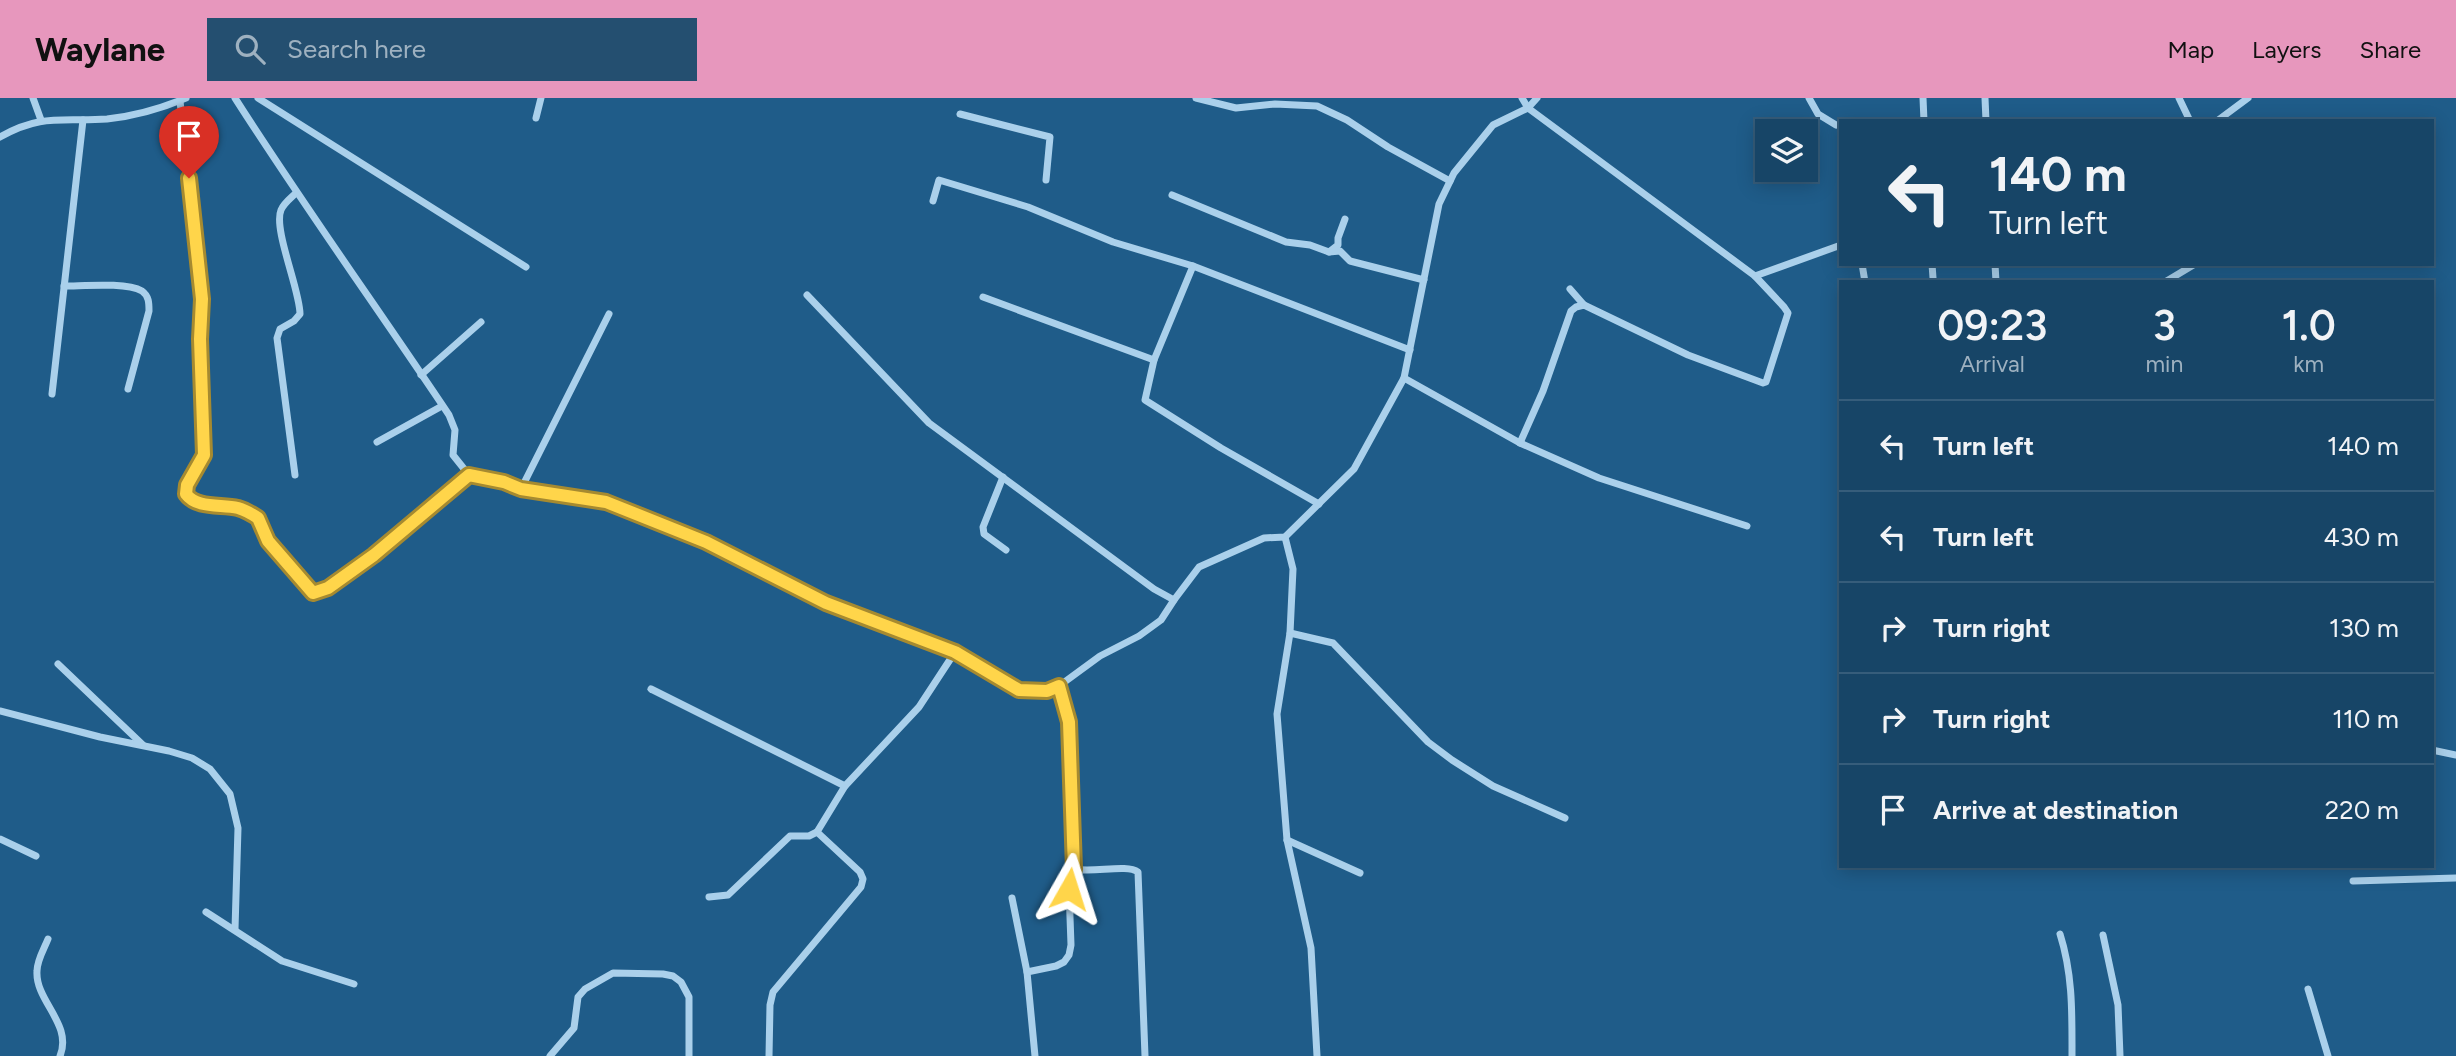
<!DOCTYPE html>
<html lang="en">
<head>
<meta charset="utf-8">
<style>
	body { margin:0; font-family:Figtree,sans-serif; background:#244f70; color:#f1f3f6; height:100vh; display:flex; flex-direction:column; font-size:26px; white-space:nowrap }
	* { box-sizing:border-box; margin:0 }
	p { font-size:23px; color:#9eb1c0 }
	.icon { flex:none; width:38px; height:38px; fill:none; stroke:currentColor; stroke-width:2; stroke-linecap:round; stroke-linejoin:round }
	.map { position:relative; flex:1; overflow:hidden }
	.drawer { position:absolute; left:1839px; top:182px; width:595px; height:588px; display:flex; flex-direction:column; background:#174567; border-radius:0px; box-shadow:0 4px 18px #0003,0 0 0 2px #365d7b }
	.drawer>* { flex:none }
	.banner { position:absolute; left:1839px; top:21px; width:595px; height:147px; border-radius:0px; box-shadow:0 4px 18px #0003,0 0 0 2px #365d7b; background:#174567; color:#f1f3f6; overflow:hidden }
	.buttons { position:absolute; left:1755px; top:21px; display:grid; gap:14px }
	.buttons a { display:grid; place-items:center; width:63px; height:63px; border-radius:0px; background:#174567; box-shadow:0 4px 18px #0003,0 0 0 2px #365d7b; font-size:35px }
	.pin { position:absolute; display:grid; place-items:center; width:60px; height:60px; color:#fff; margin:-72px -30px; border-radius:50% 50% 50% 0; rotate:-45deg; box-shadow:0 0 7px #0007 }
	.pin .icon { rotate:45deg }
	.me { position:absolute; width:77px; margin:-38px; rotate:6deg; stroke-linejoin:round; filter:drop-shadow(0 0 5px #0008) }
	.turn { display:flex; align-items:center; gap:24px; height:147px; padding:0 35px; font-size:32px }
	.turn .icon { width:91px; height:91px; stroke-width:2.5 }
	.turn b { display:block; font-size:49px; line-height:60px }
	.eta { display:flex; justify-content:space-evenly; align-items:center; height:119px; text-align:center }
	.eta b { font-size:42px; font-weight:600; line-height:49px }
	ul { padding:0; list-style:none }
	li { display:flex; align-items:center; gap:21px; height:91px; padding:0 35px; border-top:2px solid #365d7b }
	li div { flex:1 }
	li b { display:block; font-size:26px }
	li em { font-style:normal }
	header { display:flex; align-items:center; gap:42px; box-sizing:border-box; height:98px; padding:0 35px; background:#e797bd; color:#111 }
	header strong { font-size:33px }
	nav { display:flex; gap:38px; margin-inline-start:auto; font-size:24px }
	.search { width:490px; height:63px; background:#244f70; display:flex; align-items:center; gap:18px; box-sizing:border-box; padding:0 24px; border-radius:0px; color:#9eb1c0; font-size:26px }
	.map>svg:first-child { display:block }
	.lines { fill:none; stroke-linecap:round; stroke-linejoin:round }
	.street { stroke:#aad0eb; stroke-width:7 }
	.route-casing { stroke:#a68a30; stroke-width:18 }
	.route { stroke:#ffd54a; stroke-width:12 }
</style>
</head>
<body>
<header>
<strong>Waylane</strong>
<div class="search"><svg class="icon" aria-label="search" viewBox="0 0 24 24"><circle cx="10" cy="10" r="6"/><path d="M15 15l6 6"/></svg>Search here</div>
<nav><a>Map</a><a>Layers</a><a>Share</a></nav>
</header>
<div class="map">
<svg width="2456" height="958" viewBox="0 0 2456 958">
	<rect width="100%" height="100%" fill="#1f5c89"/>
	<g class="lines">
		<g class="street">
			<path d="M33,0L41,22"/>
			<path d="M235,0C304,108 378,211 449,317L455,332L453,357L469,377L504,384L521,391L605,404L706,444L826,505L955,554L1019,592L1047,593L1059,588L1100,558L1139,538L1161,522L1174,502"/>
			<path d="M258,0L526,169"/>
			<path d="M1196,0L1236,10L1275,6L1317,8L1347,22L1388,49L1450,83"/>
			<path d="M1809,0L1818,16L1836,27"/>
			<path d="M1923,0L1924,23"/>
			<path d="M1985,0L1986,23"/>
			<path d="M2179,0L2190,23"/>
			<path d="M180,3L203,214L200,241L204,357L187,387V398L199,405L237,410L258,420L268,443L313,495L328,490L374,457L469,377"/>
			<path d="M960,16L1050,39L1046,82"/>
			<path d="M536,20L541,0"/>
			<path d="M2217,23L2248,0"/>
			<path d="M0,39C42,15 63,24 107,21C135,18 160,11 186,0"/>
			<path d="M1172,97L1286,144L1310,147L1329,154"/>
			<path d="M933,103L939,82L1028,109L1113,144L1193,168L1410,252"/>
			<path d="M1345,121L1338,140V147L1329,154L1340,153L1350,163L1424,182"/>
			<path d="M1862,166L1865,184"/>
			<path d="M1932,166L1933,180"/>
			<path d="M1995,166L1996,184"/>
			<path d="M1193,168L1154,262L1145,302L1221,350L1319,406"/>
			<path d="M1755,178L1841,147"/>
			<path d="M2165,184L2195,166"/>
			<path d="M64,188C83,188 126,184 142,193C149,198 149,205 149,213L128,291"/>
			<path d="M1570,191L1584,207"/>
			<path d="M807,197L929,325L1154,491L1174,502L1199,469L1264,440L1285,439L1354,371L1404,280L1439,106L1454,75L1493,27L1528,10L1537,0"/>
			<path d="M983,199L1154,262"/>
			<path d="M421,277L481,224"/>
			<path d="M1404,280L1520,345L1599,380L1747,428"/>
			<path d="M52,296L83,22"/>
			<path d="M377,344L442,308"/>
			<path d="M1520,345L1543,293L1571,213L1576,209L1584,207L1688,257L1763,285L1766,284L1788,215L1784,209L1755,178L1528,10L1522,0"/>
			<path d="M295,377L277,240L280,231L294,223L300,216C300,192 273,131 281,112C284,105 291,100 296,95"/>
			<path d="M1003,379L983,429L984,436L1006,452"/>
			<path d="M521,391L609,216"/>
			<path d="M1285,439L1293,471L1290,535L1277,616L1287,742L1311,850L1317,958"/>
			<path d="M1290,535L1333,545L1428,644L1452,662L1493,688L1565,720"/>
			<path d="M58,566L143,647"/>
			<path d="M651,591L845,688"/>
			<path d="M0,613L100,639L169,653L192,660L210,671L230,696L238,730L235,831"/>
			<path d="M2432,652L2456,657"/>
			<path d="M0,741L36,758"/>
			<path d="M1287,742L1360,775"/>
			<path d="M1074,771C1093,775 1127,766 1138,774L1145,958"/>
			<path d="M2353,783L2456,780"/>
			<path d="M709,799L728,797L790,738H809L817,734"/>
			<path d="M1012,800L1027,874"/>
			<path d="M206,814L282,863L354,886"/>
			<path d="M2060,836C2073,877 2072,916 2072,958"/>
			<path d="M2103,837L2118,907L2120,958"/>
			<path d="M48,841C44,851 37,862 37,873C35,903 73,926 60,958"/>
			<path d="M2308,891L2328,958"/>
			<path d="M550,958L574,930L578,899L585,891L613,875L663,876L673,878L681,884L689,899V958"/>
			<path d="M769,958L770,907L773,894L861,789L863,781L860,774L817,734L845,688L919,609L955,554"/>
			<path d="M1035,958L1027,874L1056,868L1064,864L1069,857L1071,847L1069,791L1074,771L1069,624L1059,588"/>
		</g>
	</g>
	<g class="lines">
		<defs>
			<path id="route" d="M189,80L202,201L200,241L204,357L187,387L186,396C197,411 221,406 238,410C245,412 252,416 258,420L268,443L313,495L328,490L374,457L469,377L504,384L521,391L606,404L706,444L826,505L955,554L1019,592L1047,593L1059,588L1069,624L1074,771L1069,791"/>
		</defs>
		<use href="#route" class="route-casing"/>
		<use href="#route" class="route"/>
	</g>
</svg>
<div class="buttons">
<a><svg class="icon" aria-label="layers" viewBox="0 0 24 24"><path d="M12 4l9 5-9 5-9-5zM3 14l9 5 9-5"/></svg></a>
</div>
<div class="pin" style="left:189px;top:80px;background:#d93025"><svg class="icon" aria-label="arrive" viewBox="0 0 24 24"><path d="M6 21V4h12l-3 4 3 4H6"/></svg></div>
<svg class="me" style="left:1069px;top:791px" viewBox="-20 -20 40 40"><path d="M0-17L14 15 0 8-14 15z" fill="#ffd54a" stroke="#fff" stroke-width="4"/></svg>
<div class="banner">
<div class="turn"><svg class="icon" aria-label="left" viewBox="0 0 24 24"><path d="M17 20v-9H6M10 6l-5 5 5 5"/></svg><div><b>140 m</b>Turn left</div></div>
</div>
<section class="drawer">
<div class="eta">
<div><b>09:23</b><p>Arrival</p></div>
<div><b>3</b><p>min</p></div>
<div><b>1.0</b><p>km</p></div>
</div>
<ul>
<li><svg class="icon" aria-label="left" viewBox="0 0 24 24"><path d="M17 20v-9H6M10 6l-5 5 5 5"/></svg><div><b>Turn left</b></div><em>140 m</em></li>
<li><svg class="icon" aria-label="left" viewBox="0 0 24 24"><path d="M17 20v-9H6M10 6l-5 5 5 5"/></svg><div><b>Turn left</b></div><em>430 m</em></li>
<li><svg class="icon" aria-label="right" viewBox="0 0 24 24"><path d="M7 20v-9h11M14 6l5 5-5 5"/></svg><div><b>Turn right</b></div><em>130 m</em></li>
<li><svg class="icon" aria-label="right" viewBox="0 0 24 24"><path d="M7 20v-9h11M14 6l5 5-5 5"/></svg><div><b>Turn right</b></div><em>110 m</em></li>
<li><svg class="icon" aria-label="arrive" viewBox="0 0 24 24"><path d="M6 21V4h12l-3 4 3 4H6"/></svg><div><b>Arrive at destination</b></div><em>220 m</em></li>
</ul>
</section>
</div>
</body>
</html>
